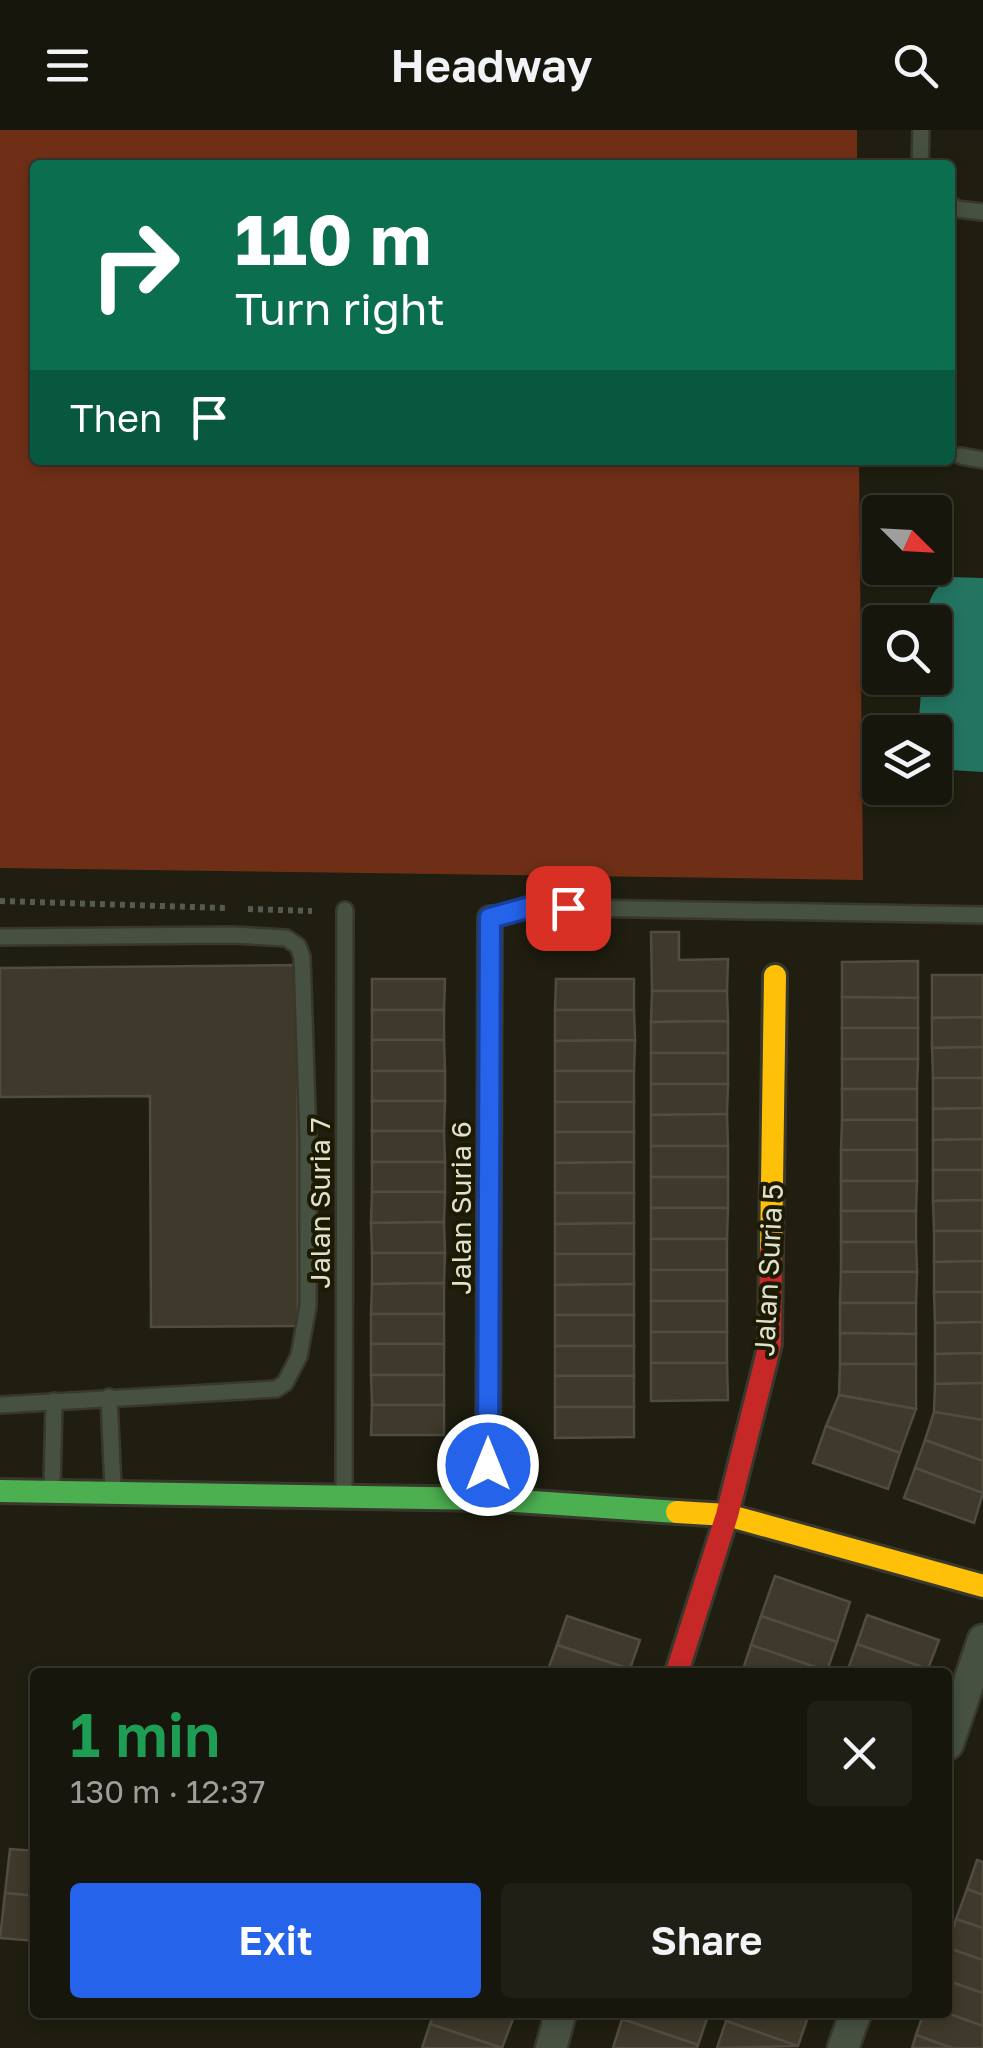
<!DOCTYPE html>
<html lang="en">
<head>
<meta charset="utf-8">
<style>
	body { margin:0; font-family:"Golos Text",sans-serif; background:#201f15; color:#f1f3f6; height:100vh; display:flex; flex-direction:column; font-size:38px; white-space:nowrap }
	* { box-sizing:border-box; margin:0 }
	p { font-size:32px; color:#9e9f9d }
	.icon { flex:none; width:55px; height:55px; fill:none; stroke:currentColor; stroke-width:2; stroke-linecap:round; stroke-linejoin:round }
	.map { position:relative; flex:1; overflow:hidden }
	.sheet { position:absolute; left:30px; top:1538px; width:922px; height:350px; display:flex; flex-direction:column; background:#17160c; border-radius:10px; box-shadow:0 5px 15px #0003,0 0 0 2px #36352d }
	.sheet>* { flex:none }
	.top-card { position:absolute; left:30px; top:30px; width:925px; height:305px; border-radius:10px; box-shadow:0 5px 15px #0003,0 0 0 2px #36352d; background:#0b6e4f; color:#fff; overflow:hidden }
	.needle { width:65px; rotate:114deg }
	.buttons { position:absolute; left:862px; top:365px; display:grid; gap:20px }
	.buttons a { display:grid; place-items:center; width:90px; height:90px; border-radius:10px; background:#17160c; box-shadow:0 5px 15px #0003,0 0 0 2px #36352d; font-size:50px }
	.pin { position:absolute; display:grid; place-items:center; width:85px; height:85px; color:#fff; margin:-42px; border-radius:20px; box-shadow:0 5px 15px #0006 }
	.me { position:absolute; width:110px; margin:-55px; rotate:0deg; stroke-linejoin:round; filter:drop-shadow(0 0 8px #0008) }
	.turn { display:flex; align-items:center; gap:35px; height:210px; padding:0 40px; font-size:45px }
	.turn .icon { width:130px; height:130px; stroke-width:2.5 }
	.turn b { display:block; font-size:70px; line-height:85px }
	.then { display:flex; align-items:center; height:95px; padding:0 40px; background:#0003; gap:20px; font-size:38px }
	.round { display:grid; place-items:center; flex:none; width:105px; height:105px; border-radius:10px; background:#201f15 }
	.head { display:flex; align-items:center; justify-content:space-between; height:170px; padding:0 40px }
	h1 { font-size:60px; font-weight:600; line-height:75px; color:#1e9e55 }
	.button { display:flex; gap:20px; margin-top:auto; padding:20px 40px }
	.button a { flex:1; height:115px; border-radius:10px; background:#2563eb; color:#fff; font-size:40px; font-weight:600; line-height:115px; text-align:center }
	.button a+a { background:#201f15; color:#f1f3f6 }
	header { display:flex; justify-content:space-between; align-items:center; height:130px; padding:0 40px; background:#17160c; font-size:45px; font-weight:600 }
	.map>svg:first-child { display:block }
	.forest { fill:#6f2f17 }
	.water { fill:#247462 }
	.building { fill:#3e392a; stroke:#504c42; stroke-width:2.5 }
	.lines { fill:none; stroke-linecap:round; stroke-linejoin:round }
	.lane-casing { stroke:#38382d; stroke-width:20 }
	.street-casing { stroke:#38382d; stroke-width:35 }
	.fast-casing { stroke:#38382d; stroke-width:28 }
	.slow-casing { stroke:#38382d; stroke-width:28 }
	.jam-casing { stroke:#38382d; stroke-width:28 }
	.path { stroke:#555b50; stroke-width:6; stroke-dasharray:5 5; stroke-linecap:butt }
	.lane { stroke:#465142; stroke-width:15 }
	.street { stroke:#465142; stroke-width:30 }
	.fast { stroke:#4caf50; stroke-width:22 }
	.slow { stroke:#ffc107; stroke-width:22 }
	.jam { stroke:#c62828; stroke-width:22 }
	.route-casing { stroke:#184099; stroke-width:25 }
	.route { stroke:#2563eb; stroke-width:18 }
	.labels { text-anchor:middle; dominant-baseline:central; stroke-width:8; stroke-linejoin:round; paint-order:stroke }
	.street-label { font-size:28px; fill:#dfe0d0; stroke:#1c1b02 }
</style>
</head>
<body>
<header><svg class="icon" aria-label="menu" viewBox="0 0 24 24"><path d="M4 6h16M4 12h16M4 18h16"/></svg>Headway<svg class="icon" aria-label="search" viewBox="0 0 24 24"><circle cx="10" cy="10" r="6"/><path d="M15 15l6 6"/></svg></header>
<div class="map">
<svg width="983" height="1918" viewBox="0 0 983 1918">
	<rect width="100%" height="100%" fill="#1f1e10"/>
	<path class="forest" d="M0,0H857V35H35V330H859L863,750L0,738Z"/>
	<path class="water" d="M950,447L983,448V642L935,639V602H918L922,548H935V492H926C928,471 932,459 950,447Z"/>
	<g class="building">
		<path d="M651,802H679V830L728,829L727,861H652Z"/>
		<path d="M918,831V868L842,867V832Z"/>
		<path d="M297,835L298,1196L151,1197L150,966L0,967V838Z"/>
		<path d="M932,845H983V887L932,888Z"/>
		<path d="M372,849H445L444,880H372Z"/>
		<path d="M556,849H634V880H555Z"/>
		<path d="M652,861H727L728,891L651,892Z"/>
		<path d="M842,867L918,868V898H842Z"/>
		<rect x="372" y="880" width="72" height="30"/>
		<path d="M555,880H634L635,910L555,911Z"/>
		<path d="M983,887V917L932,918V888Z"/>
		<path d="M728,891V923H651V892Z"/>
		<rect x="842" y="898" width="76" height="31"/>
		<path d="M372,910H444L445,941H372Z"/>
		<path d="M635,910L634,941H555V911Z"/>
		<path d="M983,917V948H933L932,918Z"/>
		<rect x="651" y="923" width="77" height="31"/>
		<path d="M842,929H918L917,959H842Z"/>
		<rect x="372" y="941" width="73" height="30"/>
		<rect x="555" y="941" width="79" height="31"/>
		<path d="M933,948H983V978L933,979Z"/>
		<path d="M651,954H728L727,984L651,985Z"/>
		<rect x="842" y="959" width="75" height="31"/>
		<path d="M372,971H445L444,1001H372Z"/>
		<rect x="555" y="972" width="79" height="30"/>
		<path d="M983,978V1009L933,1010V979Z"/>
		<path d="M727,984L728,1016H651V985Z"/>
		<path d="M842,990H917V1020H841Z"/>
		<path d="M372,1001H444L445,1032H372Z"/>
		<path d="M555,1002H634V1032L555,1033Z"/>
		<path d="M983,1009V1040H933V1010Z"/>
		<rect x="651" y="1016" width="77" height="31"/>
		<rect x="841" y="1020" width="76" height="31"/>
		<rect x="372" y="1032" width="73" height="30"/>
		<path d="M634,1032V1063H555V1033Z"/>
		<path d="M933,1040H983V1070L933,1071Z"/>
		<rect x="651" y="1047" width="77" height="31"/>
		<path d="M841,1051H917L916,1081H841Z"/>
		<path d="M372,1062H445L444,1092L371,1093Z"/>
		<path d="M555,1063H634V1093L555,1094Z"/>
		<path d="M983,1070V1101H934L933,1071Z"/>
		<path d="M651,1078H728L727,1109H651Z"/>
		<rect x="841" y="1081" width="75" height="31"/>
		<path d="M444,1092L445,1123H372L371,1093Z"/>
		<path d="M634,1093V1124H555V1094Z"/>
		<path d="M934,1101H983V1131L934,1132Z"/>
		<rect x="651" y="1109" width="76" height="31"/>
		<path d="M841,1112H916L917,1142H841Z"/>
		<path d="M372,1123H445L444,1153L372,1154Z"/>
		<path d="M555,1124H634V1154L555,1155Z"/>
		<path d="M983,1131V1162H934V1132Z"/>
		<rect x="651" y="1140" width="76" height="31"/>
		<path d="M841,1142H917L916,1173H840Z"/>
		<path d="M444,1153V1184H371L372,1154Z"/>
		<path d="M634,1154V1185H555V1155Z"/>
		<path d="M934,1162H983V1192L935,1193Z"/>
		<rect x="651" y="1171" width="76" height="31"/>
		<path d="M840,1173H916V1204L840,1203Z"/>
		<rect x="371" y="1184" width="73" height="30"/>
		<rect x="555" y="1185" width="79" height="31"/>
		<path d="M983,1192V1223L935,1224V1193Z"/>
		<rect x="651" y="1202" width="76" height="31"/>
		<path d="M840,1203L916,1204V1234H840Z"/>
		<rect x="371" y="1214" width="73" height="31"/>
		<rect x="555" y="1216" width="79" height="30"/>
		<path d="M983,1223V1253L935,1254V1224Z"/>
		<path d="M651,1233H727L728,1270L651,1271Z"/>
		<path d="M840,1234H916V1279L839,1265Z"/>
		<path d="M371,1245H444V1275H372Z"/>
		<rect x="555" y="1246" width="79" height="31"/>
		<path d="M983,1253V1290L934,1282L935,1254Z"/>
		<path d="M839,1265L916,1279L900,1323L826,1296Z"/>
		<path d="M372,1275H444V1305H371Z"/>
		<path d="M555,1277H634V1307L555,1308Z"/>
		<path d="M934,1282L983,1290V1331L925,1310Z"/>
		<path d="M826,1296L900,1323L888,1359L813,1333Z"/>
		<path d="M925,1310L983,1331V1363L915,1338Z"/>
		<path d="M915,1338L983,1363L974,1393L904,1368Z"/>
		<path d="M775,1446L850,1472L837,1512L761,1486Z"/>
		<path d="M867,1485L939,1510L928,1539L857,1514Z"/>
		<path d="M567,1486L640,1510L630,1539L557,1515Z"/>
		<path d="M761,1486L837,1512L827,1541L751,1515Z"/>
		<path d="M857,1514L928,1539L927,1542H847Z"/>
		<path d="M557,1515L630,1539L629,1542H547Z"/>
		<path d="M751,1515L827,1541L742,1542Z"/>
		<path d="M10,1719L35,1721V1766L5,1763Z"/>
		<path d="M977,1730L983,1732V1765L967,1759Z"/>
		<path d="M967,1759L983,1765V1798L956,1789Z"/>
		<path d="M5,1763L35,1766V1811L0,1808Z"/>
		<path d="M956,1789L983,1798V1830L948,1818Z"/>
		<path d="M948,1818L983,1830V1863L948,1851Z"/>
		<path d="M948,1851L983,1863V1896L944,1882H948Z"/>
		<path d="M434,1882H493L513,1889L502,1918L430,1894Z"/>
		<path d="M625,1882H698L708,1886L698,1915L622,1889Z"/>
		<path d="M729,1882H794L808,1887L798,1916L726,1891Z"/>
		<path d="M924,1882H944L983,1896V1918H952L916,1905Z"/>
		<path d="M622,1889L698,1915L697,1918H613Z"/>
		<path d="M726,1891L798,1916L717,1918Z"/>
		<path d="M430,1894L502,1918H422Z"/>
		<path d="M916,1905L952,1918H912Z"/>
	</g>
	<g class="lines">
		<defs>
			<g id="lane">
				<path d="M920,35L921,0"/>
				<path d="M950,74L957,79L983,82"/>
				<path d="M961,326L983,330"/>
				<path d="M494,787L530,777L983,785"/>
				<path d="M0,807L232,805L286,808L298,816L302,827L308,1009V1176L299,1226L285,1253L276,1259L0,1275"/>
				<path d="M109,1267L113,1358"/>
				<path d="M52,1358L54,1271"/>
				<path d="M344,1363L345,780"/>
			</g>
			<g id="street">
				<path d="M948,1614L983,1510"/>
				<path d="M551,1918L561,1882"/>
				<path d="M843,1918L856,1882"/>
			</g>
			<path id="fast" d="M0,1361L488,1369L677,1382"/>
			<g id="slow">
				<path d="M771,1122L775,846"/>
				<path d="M488,1369L490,788"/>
				<path d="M677,1382L727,1385L983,1456"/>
			</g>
			<path id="jam" d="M677,1542L727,1385L770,1214L771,1122"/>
		</defs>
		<use href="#lane" class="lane-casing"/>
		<use href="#street" class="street-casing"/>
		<use href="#fast" class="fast-casing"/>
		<use href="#slow" class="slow-casing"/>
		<use href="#jam" class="jam-casing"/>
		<g class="path">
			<path d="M0,771L226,778"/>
			<path d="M248,779L312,781"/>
		</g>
		<use href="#lane" class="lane"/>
		<use href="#street" class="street"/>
		<use href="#fast" class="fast"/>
		<use href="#slow" class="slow"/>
		<use href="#jam" class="jam"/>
	</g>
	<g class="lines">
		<defs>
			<path id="route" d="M488,1335L490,788L530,777L568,778"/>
		</defs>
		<use href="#route" class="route-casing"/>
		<use href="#route" class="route"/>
	</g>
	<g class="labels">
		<g class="street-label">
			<text transform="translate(319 1073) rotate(-90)">Jalan Suria 7</text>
			<text transform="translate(460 1078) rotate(-90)">Jalan Suria 6</text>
			<text transform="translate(768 1140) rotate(-87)">Jalan Suria 5</text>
		</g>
	</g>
</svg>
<div class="buttons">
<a><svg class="needle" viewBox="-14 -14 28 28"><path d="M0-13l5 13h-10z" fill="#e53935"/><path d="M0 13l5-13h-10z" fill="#9e9f9d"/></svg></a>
<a><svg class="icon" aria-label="search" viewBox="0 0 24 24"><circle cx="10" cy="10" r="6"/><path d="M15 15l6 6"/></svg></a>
<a><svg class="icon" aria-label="layers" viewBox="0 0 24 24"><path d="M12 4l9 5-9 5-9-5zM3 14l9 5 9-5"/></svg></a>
</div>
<div class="pin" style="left:568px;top:778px;background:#d93025"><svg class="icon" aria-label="arrive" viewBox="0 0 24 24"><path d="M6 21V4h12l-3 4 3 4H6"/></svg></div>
<svg class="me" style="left:488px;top:1335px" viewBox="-20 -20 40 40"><circle r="17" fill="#2563eb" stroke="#fff" stroke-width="3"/><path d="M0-11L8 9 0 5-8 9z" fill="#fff"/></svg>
<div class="top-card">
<div class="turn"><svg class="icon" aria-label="right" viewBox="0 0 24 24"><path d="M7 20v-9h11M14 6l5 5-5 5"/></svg><div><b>110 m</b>Turn right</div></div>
<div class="then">Then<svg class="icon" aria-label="arrive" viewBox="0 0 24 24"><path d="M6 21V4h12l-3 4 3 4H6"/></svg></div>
</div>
<section class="sheet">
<div class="head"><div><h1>1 min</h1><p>130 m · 12:37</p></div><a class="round"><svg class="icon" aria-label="close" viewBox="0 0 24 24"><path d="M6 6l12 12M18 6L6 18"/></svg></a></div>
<div class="button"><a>Exit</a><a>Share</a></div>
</section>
</div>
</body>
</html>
